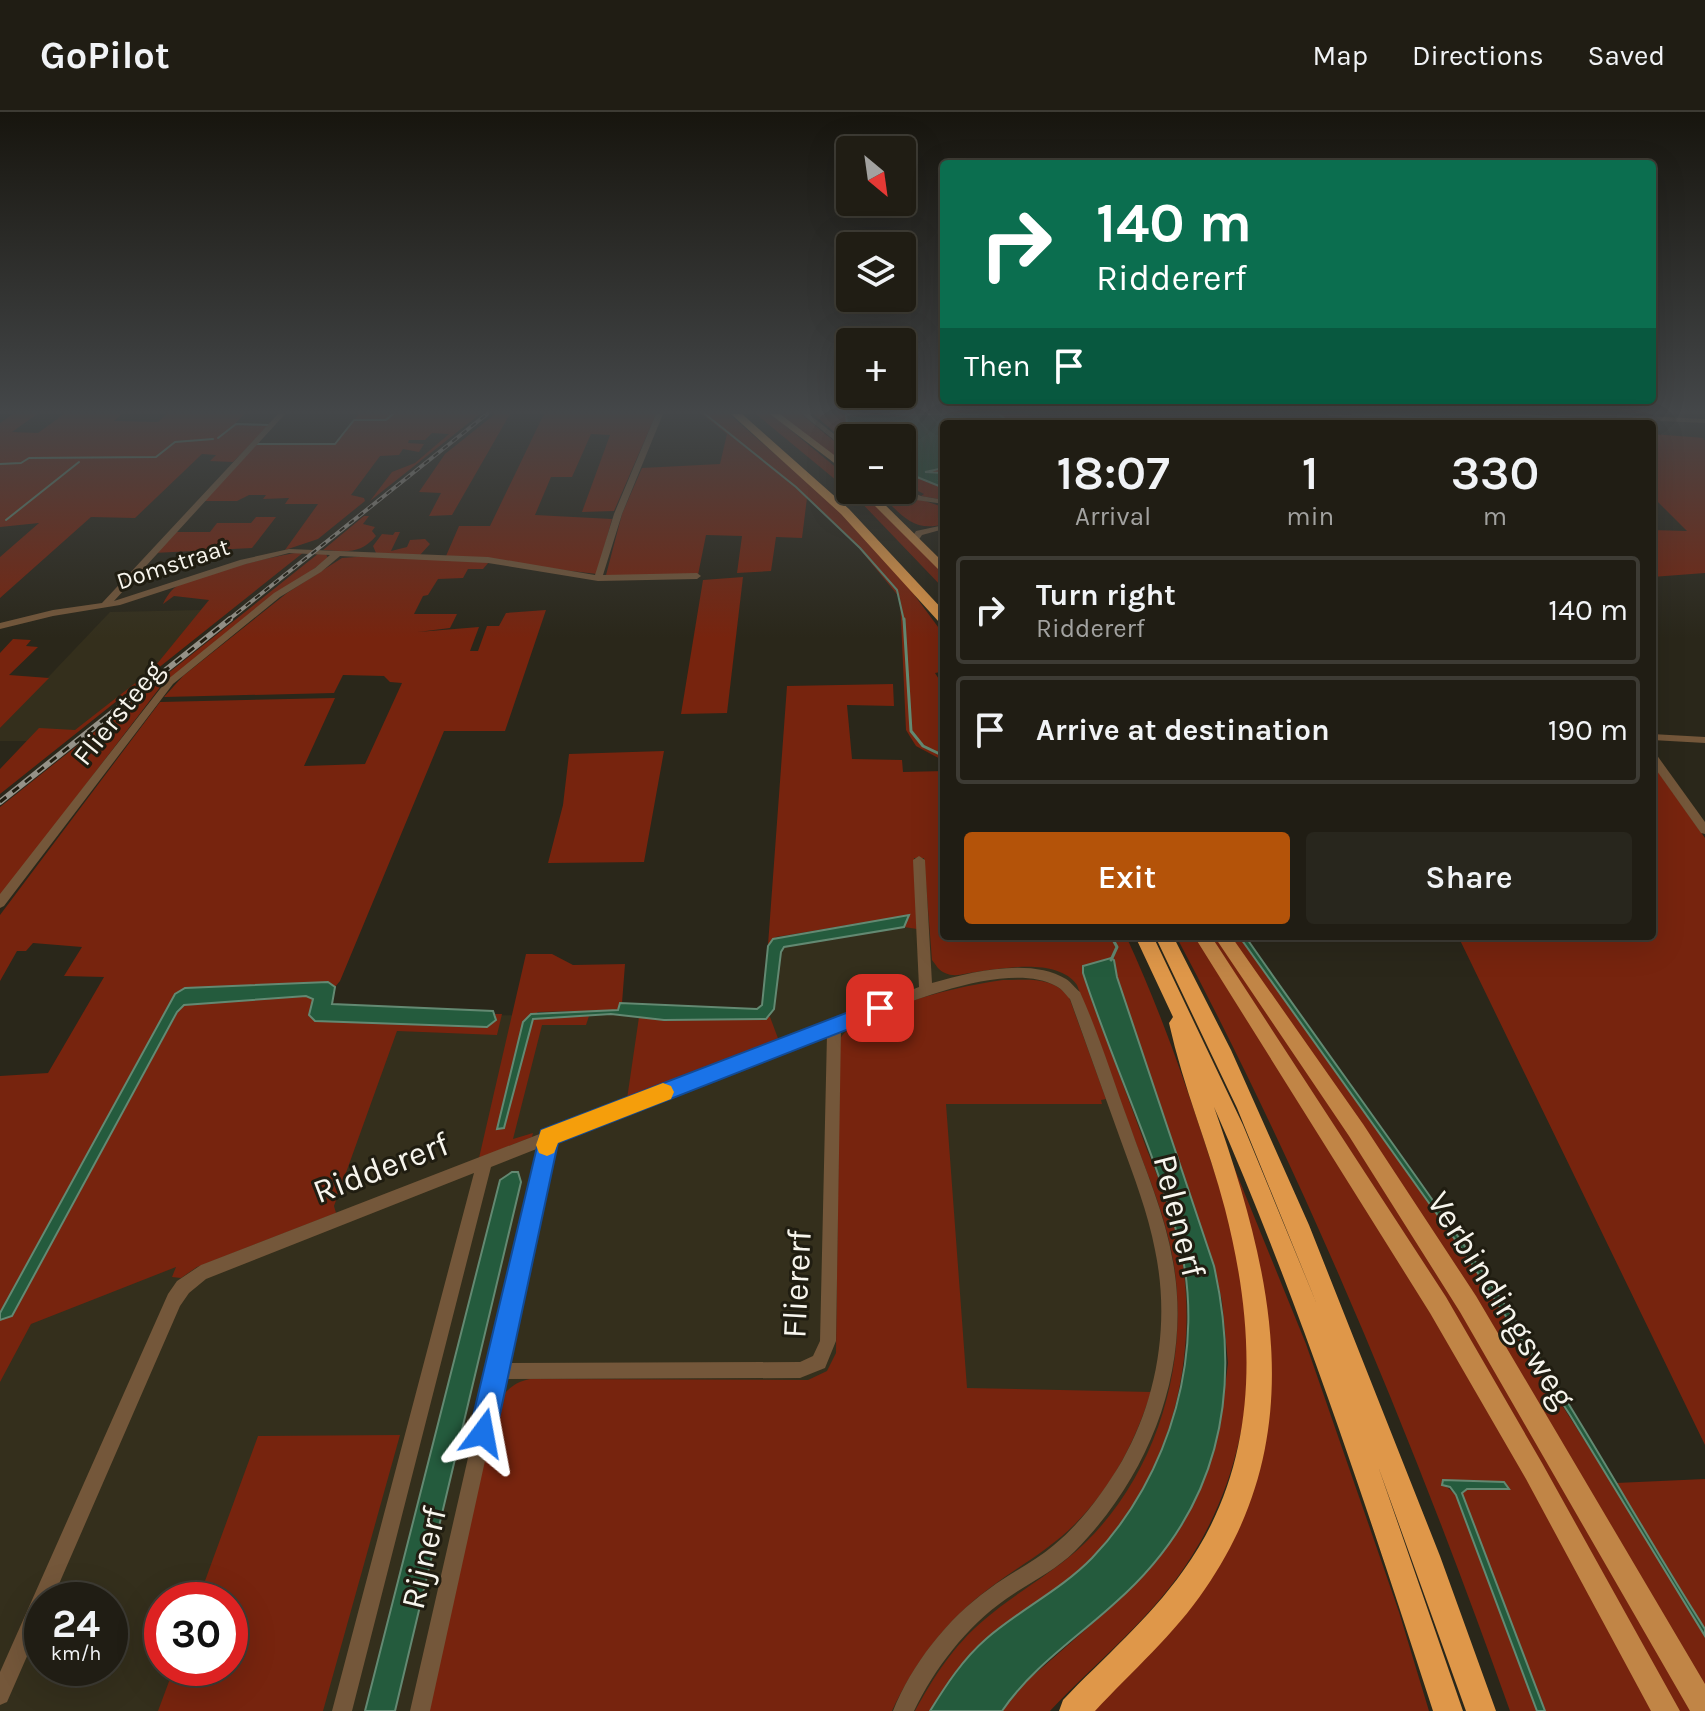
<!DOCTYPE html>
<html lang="en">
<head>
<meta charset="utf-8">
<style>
	body { margin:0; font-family:Karla,sans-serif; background:#28261d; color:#f1f3f6; height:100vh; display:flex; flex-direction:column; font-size:30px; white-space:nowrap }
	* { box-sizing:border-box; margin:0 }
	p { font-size:26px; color:#a2a2a0 }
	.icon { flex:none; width:44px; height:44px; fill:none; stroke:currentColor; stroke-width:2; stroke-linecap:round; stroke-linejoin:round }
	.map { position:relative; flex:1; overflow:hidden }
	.side { position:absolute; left:940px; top:308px; width:716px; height:520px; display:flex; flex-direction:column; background:#201d14; border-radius:8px; box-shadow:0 8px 32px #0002,0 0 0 2px #3d3b34 }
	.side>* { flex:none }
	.hud { position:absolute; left:940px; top:48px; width:716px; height:244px; border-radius:8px; box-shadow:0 8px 32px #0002,0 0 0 2px #3d3b34; background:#0b6e4f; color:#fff; overflow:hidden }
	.needle { width:52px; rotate:151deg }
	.controls { position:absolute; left:836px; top:24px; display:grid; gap:16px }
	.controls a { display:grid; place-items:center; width:80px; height:80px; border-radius:8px; background:#201d14; box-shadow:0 8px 32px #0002,0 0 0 2px #3d3b34; font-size:40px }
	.speed { position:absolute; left:24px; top:1470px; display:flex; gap:16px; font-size:40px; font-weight:700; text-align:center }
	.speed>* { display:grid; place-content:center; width:104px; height:104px; border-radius:50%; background:#201d14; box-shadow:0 8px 32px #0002,0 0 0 2px #3d3b34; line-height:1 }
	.speed small { font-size:20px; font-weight:400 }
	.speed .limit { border:12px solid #d22; background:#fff; color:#111 }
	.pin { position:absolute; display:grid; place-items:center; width:68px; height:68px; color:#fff; margin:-34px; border-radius:16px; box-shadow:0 4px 12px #0006 }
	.me { position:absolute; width:88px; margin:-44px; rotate:13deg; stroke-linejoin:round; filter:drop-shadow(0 0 6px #0008) }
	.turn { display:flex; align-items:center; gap:28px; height:168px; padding:0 24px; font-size:36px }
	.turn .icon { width:104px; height:104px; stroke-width:2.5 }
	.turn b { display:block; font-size:56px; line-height:68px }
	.then { display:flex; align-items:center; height:76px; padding:0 24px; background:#0003; gap:16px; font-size:30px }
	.eta { display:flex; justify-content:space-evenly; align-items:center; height:136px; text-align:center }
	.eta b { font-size:48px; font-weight:600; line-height:56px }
	.cta { display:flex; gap:16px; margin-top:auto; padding:16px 24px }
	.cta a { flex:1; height:92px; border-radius:8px; background:#b45309; color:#fff; font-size:32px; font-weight:600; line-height:92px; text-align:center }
	.cta a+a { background:#28261d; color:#f1f3f6 }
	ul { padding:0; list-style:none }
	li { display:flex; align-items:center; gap:24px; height:108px; margin:0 16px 12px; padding:0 8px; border:4px solid #3d3b34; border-radius:8px }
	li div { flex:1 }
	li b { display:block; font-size:30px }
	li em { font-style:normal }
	header { display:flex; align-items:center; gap:48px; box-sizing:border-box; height:112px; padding:0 40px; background:#201d14; border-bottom:2px solid #3d3b34 }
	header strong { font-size:38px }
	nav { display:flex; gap:44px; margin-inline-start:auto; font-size:28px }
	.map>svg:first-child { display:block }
	.built { fill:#342f1c; fill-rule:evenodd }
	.green { fill:#77240e }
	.water { fill:#245b3d; stroke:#638972; stroke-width:2 }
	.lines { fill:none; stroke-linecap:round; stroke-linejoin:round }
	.stream-far1 { stroke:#638972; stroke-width:2 }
	.stream { stroke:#638972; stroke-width:3 }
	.minor { fill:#74573a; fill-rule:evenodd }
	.major { fill:#c18546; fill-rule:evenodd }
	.highway { fill:#df9749; fill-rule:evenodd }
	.rail-far1-casing { stroke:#959288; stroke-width:4 }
	.rail-casing { stroke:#959288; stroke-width:6 }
	.rail-far1 { stroke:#201d11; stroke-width:2; stroke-dasharray:6; stroke-linecap:butt }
	.rail { stroke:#201d11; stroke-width:3; stroke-dasharray:8; stroke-linecap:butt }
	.route { fill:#1a73e8; stroke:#114b97; stroke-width:2 }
	.slow { fill:#f59e0b }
	.labels { text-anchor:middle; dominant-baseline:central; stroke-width:6; stroke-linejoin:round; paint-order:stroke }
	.far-street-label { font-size:24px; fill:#f7f5ed; stroke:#201d11 }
	.street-label { font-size:28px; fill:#f7f5ed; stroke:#201d11 }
	.near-street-label { font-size:34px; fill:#f7f5ed; stroke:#201d11 }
</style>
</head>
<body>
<header>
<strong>GoPilot</strong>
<nav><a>Map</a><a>Directions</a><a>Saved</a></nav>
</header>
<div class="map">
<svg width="1705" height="1599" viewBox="0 0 1705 1599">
	<rect width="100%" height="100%" fill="#2a271a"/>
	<g class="built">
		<path d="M202,498L150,561L75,619L28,629H0V616L110,500Z"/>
		<path d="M908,668L944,824L1091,855L1196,1154L1165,1370L949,1599H0V1213L323,905L764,901L777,828ZM42,1488H110V1556H42ZM162,1488H230V1556H162Z"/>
	</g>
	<g class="green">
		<path d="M13,302H37L12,320L38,321L64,302H122L114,309L158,310L167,302H244L234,313L268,314L233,350L210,349L216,343L202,342L135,406L91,405L0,486V445L39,411L0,415V311Z"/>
		<path d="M359,302H480L370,389L392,360L415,351L449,322L432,321L425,328H409L408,331L424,332L419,340L403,337L399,343L380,344L351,383L364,386L365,389L318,427L285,438L318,392H285L289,386L263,387L266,383H249L237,389H204L257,332H334Z"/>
		<path d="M495,302H510L452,403L429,404L441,381L419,380L445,342Z"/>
		<path d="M544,302H656L614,399L582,400L610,323L591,322L572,365H551L535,403L612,407L597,462L446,444L459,414H490Z"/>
		<path d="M702,302H729L843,401L907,473L944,523V565L940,560L935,561L944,575V649L916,634L906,618L900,486L858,435L807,386L802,426L776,425L771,459L737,461L742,424L706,423L698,463H606L622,402L642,356L720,352L727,322Z"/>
		<path d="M756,302H771L850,367V378H862L944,459V477L854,383Z"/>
		<path d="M778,302H801L850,342V358Z"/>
		<path d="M813,302H1027L1037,312H944V388L921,384L924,382L902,371V326H850V333Z"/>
		<path d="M1652,322L1705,326L1702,327L1705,328V461L1652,465V418L1687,419L1652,384Z"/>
		<path d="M875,378C897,378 918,387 940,394L944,396V412C910,422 899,398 875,378Z"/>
		<path d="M364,404H369L363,412L375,415L372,419L376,424C360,443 346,439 323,438Z"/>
		<path d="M256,405H276L252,436L154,441L174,420H210L217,411H251Z"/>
		<path d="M395,420H400L391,439L407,435L410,428L425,427L430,432L420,443L376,441L373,434L382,422L393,423Z"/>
		<path d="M304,440L0,682V657L39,616L75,618L152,558L209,488L174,484L163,492C165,487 169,481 173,477C187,465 283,441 304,440Z"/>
		<path d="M319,441L326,442L328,446L161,574L0,785V695Z"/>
		<path d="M370,444L489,450L483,457H468L463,466L438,467L428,483L423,484L414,502H457L450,516L418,520L479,515L470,539H478L487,514H499L506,501L546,498L505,619H444L340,869L335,875L328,870L185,876L175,882L0,1201V964L48,961L104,865L64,864L82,835L33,831L26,839H17L0,869V803L160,590L335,586L304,654L365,652L402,571L390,570L384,564L343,563L334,581L164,585L183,564L287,481L342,446Z"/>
		<path d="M743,465L727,601L681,602L703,468Z"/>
		<path d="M13,527L31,528L26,534L38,535L9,563L49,566L0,616V541Z"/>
		<path d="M893,572L894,594L847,593L852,647L902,648L903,660L944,659V824H1126C1157,891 1181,958 1204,1028C1214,1061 1227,1093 1235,1126C1261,1234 1252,1347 1193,1442C1156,1503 1098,1548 1050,1599H1002L1028,1568L1116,1491L1183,1412L1202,1372L1220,1315L1228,1251L1222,1189L1214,1154L1117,865L1114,848L1111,846L1092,890C1111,939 1129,989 1147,1038C1159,1068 1172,1099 1179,1130C1202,1242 1172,1362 1092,1445C1061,1478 1020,1498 986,1527C963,1547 946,1573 930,1599H915C933,1566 954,1533 984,1508C1016,1480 1054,1461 1085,1431C1157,1361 1189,1252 1174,1153C1167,1109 1150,1068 1134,1026C1115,975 1096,924 1077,873C1058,846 1005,856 976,860C966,861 955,866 945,861C939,859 936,853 932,848L924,746H914L917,817L904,815L908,803L776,825L768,833L787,574Z"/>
		<path d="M664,639L644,750L548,751L563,693L569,642Z"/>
		<path d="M1652,651L1705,726V1333L1458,824H1652Z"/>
		<path d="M1176,824H1199L1379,1102L1662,1599H1545L1462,1381L1467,1377H1508L1441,1370L1456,1383L1537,1599H1510C1416,1335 1308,1072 1176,824Z"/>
		<path d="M1205,824H1219L1358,1026L1700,1599H1673Z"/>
		<path d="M1225,824H1239L1466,1143L1613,1373L1705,1524V1589Z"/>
		<path d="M526,842H552L573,853L625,852L622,891L619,898L538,900L523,910L497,1017L531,909L540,905L589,904L586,913H542L513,1027L533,1021L532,1025L479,1046Z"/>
		<path d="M1003,868C1029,868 1052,864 1069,885L1106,987L1101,988L1102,992H946L967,1276L1151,1280C1135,1330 1112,1375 1075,1412C1049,1438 1019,1454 991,1475C947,1507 914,1551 892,1599H428L497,1292C505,1279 514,1270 530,1267L808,1268L827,1259L836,1241L840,927C856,897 969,872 1003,868Z"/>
		<path d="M306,884L313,887L310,898L316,909L487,915L496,908L495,902H502L497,923L397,919L334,1094L336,1101L197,1155L181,1166L172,1165L176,1155L31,1212L0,1270V1208L12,1204L180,896L190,890Z"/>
		<path d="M639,905L664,908L770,905L779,929L627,987Z"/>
		<path d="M1214,1006L1306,1232L1399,1500L1429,1599H1085L1165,1517L1265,1306Z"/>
		<path d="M400,1323L323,1599H158L174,1556H230V1488H198L258,1324Z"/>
		<path d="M1705,1367V1517L1616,1371Z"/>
	</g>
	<g class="water">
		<path d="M846,302H999L1011,312H944V356L925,360L944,361V367L938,369L944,368V376L902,359V326H860L847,312Z"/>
		<path d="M1352,302H1509L1592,308L1588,302H1602L1611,312H1621H1521Z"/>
		<path d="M909,803L904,815L784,835L781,840L774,897L766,907L664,908L611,902L533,907L504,1016L497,1017L523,910L531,902L618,898L620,891L757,897L762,893L768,834L773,827Z"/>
		<path d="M1239,824H1245C1341,962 1442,1096 1534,1237C1594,1329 1646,1425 1705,1517V1524L1570,1303L1466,1143Z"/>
		<path d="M1111,846L1114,848L1117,865L1214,1154C1243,1284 1219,1399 1116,1490C1078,1525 1032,1555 1002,1599H930C946,1573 963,1547 986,1527C1019,1498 1061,1478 1092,1446C1171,1364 1208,1235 1178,1125C1153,1035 1112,950 1083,861V854Z"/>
		<path d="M328,870L335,875L332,892L493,899L496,908L487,915L315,909L309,903L313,887L306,884L184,893L177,900L12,1204L0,1208V1201L175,882L185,876Z"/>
		<path d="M512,1060H518L521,1070L395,1599H365L500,1068Z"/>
		<path d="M1443,1368L1504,1370L1509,1377H1467L1462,1381L1545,1599H1537L1456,1383L1450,1375L1442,1373Z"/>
	</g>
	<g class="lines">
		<g class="stream-far1">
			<path d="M705,302L796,375L860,436L897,478L904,509"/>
			<path d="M218,326L236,312L268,313"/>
			<path d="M257,332H335L354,308H386L393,302"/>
			<path d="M0,352L21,351L29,346L156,345L175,330L213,327"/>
			<path d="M6,408L79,350"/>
		</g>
		<g class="stream">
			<path d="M904,507L911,619L923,634L944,644"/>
			<path d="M1111,824L1117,835L1111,848"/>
		</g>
		<g class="minor">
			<path d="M278,302H285L114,489L240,448L289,437L488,445L595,463L614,402L656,302H663L622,402L603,463L697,461L701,464L697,467L598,469L488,451L340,444L321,460L280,485L173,572L4,794L0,796V782L167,568L274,481L315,456L330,443L289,441L246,452L120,493L53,504L0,517V511L53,498L102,491Z"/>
			<path d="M802,302H809L850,335V341Z"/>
			<path d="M1327,302L1407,306L1414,312L1330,304Z"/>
			<path d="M1550,302H1602L1705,307V311L1553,304Z"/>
			<path d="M902,376L921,384L944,388V392L916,388L899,380L898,378H902Z"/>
			<path d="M944,413V417L922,423L918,429L911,427L916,419Z"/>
			<path d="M1652,622L1705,625V631L1652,628Z"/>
			<path d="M1652,641L1656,642L1705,710V722L1701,721L1652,652Z"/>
			<path d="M919,744L925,748L932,871C970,860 1030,845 1066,867C1071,870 1075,876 1080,880C1099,922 1113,968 1129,1011C1145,1057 1165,1102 1173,1150C1192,1256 1150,1363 1075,1439C1055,1459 1029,1471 1006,1487C966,1515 935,1556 914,1599H893C912,1552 947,1507 989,1477C1010,1461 1034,1450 1054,1433C1082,1410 1104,1379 1122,1349C1158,1286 1170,1209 1155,1138C1148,1101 1134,1065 1121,1029C1104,982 1087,934 1070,887C1065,882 1062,877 1056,874C1005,846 891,897 841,917L836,1229L825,1256L800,1266L503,1267L430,1599H410L539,1036L491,1055L352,1599H332L474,1061L206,1167L189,1181L180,1194L52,1488H42V1510L7,1590L0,1593V1560L168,1182L177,1169L201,1153L919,875L913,748ZM827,922L820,1229L813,1244L800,1250L507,1251L555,1029Z"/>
		</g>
		<g class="major">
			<path d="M770,302H780L850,355V363Z"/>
			<path d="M859,378H870L944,451V460L940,459Z"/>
			<path d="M1194,824H1211L1446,1185L1542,1351L1680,1599H1651L1526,1367L1430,1201Z"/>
			<path d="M1214,824H1231L1363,1012L1476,1184L1705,1572V1599H1690L1460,1200L1349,1024Z"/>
		</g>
		<g class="highway">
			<path d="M731,302H742L849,397L944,499V511L939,510L841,402Z"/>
			<path d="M1135,824H1153L1243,1013L1318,1195L1237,996L1155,824H1173L1231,938L1309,1113L1440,1444L1496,1599H1466L1378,1354L1463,1599H1433C1367,1396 1300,1191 1214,995C1272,1160 1312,1322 1205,1477C1174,1523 1132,1559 1095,1599H1059L1063,1588C1103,1546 1149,1507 1183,1459C1261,1352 1257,1221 1225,1097C1209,1035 1183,975 1169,911L1173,905Z"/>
		</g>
		<defs>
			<path id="rail-far1" d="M227,509L487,302"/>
			<path id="rail" d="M0,690L230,507"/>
		</defs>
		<use href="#rail-far1" class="rail-far1-casing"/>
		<use href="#rail" class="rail-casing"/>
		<use href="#rail-far1" class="rail-far1"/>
		<use href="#rail" class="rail"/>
	</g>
	<linearGradient id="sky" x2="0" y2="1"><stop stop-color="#17150e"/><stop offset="0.57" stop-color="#444749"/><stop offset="1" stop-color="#444749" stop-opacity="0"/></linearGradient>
	<rect width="1705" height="526" fill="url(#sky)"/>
	<path class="route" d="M880,888L887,890L890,896L887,902L558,1031L496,1321L492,1330L483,1334L473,1330L469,1321L541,1018Z"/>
	<path class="slow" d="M663,971L671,974L674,980L671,987L558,1031L554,1041L547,1044L539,1041L536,1033L541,1018Z"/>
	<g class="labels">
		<g class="far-street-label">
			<text transform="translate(173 452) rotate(-18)">Domstraat</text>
		</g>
		<g class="street-label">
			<text transform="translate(118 601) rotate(-51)">Fliersteeg</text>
		</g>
		<g class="near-street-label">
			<text transform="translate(381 1056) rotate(-21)">Riddererf</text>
			<text transform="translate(1179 1104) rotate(76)">Pelenerf</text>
			<text transform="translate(797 1172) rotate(-87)">Fliererf</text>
			<text transform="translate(1501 1188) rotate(58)">Verbindingsweg</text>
			<text transform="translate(424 1446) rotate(-77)">Rijnerf</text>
		</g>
	</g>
</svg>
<div class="controls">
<a><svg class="needle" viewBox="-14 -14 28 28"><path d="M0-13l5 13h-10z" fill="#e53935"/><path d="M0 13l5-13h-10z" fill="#a2a2a0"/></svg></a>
<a><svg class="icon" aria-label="layers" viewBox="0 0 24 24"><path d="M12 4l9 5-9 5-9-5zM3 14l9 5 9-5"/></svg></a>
<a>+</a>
<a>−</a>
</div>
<div class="speed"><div>24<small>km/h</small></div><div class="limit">30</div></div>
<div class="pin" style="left:880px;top:896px;background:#d93025"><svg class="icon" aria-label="arrive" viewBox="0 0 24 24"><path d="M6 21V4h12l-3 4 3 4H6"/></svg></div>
<svg class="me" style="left:483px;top:1321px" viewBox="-20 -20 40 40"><path d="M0-17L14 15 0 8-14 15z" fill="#1a73e8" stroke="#fff" stroke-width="4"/></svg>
<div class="hud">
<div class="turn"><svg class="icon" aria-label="right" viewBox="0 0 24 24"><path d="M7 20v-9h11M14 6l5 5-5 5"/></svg><div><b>140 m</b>Riddererf</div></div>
<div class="then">Then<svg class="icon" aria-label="arrive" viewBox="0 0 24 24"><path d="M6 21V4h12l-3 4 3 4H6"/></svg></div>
</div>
<section class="side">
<div class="eta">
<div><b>18:07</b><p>Arrival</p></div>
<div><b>1</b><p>min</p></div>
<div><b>330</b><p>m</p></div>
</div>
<ul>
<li><svg class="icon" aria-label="right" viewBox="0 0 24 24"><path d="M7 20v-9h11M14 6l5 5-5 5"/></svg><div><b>Turn right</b><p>Riddererf</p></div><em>140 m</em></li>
<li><svg class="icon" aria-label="arrive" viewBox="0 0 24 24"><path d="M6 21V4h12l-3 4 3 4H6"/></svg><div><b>Arrive at destination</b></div><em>190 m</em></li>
</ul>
<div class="cta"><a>Exit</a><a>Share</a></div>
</section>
</div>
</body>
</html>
